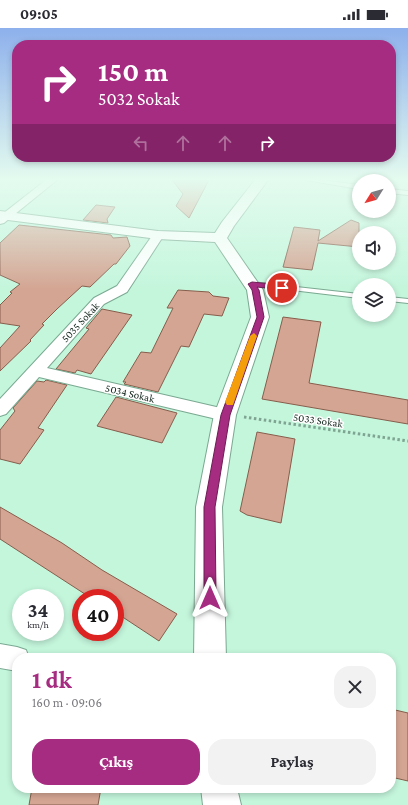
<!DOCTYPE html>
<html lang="tr">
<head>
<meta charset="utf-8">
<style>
	body { margin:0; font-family:"Crimson Pro",serif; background:#f2f2f3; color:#2b2b33; height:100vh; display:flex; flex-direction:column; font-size:15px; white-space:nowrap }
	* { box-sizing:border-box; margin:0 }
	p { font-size:13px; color:#7c7c81 }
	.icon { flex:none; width:22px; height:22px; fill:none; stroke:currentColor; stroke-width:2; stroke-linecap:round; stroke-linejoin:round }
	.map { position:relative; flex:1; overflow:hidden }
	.side { position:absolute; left:12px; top:625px; width:384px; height:140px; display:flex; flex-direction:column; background:#fff; border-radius:16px; box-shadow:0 2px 6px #0003 }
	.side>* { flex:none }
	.top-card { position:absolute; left:12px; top:12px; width:384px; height:122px; border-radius:16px; box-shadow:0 2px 6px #0003; background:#a62c81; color:#fff; overflow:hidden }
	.needle { width:26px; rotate:233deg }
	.tools { position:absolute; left:352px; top:146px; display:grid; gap:8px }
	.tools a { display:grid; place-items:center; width:44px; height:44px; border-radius:50%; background:#fff; box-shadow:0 2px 6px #0003; font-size:20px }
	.speed { position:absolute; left:12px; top:561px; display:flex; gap:8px; font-size:20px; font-weight:700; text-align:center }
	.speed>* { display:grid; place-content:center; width:52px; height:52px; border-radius:50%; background:#fff; box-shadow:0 2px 6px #0003; line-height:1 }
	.speed small { font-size:10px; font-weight:400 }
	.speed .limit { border:6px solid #d22; background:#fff; color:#111 }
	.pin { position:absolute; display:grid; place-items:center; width:34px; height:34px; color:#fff; margin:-17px; border:2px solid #fff; border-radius:50%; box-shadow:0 1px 4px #0007 }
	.me { position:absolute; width:44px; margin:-22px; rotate:0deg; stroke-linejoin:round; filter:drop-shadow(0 0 3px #0008) }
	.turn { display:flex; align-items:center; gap:14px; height:84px; padding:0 20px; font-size:18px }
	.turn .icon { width:52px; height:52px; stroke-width:2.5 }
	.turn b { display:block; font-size:28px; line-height:34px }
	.lanes { display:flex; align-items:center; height:38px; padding:0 20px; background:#0003; justify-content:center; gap:20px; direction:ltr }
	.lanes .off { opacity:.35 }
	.round { display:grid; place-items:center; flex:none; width:42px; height:42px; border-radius:16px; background:#f2f2f3 }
	.overview { display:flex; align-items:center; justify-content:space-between; height:68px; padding:0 20px }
	h1 { font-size:24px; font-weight:700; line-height:30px; color:#a62c81 }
	.primary-button { display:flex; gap:8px; margin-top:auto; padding:8px 20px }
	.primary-button a { flex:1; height:46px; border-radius:16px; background:#a62c81; color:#fff; font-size:16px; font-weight:700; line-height:46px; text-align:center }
	.primary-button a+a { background:#f2f2f3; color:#2b2b33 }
	.status { display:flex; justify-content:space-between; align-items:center; height:28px; padding:0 20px; background:#fff; direction:ltr }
	.status svg { height:11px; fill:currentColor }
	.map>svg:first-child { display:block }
	.building { fill:#d4a593; stroke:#875d4c }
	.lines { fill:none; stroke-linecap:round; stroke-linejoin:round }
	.service-casing { stroke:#7aa991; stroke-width:2 }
	.minor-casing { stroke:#7aa991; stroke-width:2 }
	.tertiary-casing { stroke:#7aa991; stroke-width:2 }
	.path { stroke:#7fa592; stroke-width:3; stroke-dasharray:2.5 2.5; stroke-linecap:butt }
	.service { fill:#fff; fill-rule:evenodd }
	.minor { fill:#fff; fill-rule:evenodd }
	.tertiary { fill:#fff; fill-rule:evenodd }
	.route { fill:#a62c81; stroke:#6c1d54 }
	.slow { fill:#f59e0b }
	.labels { text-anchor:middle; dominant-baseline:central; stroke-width:3; stroke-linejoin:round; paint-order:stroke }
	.street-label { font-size:11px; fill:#15281f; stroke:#fff }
</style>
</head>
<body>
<div class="status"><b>09:05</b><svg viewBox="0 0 49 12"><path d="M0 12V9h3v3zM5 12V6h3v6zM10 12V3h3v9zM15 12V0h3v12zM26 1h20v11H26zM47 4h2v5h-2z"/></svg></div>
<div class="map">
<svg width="408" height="777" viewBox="0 0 408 777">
	<rect width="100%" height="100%" fill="#c4f6dc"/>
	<g class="building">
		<path d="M172,152H209L189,190L176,178L183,166Z"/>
		<path d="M96,177L115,179L107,191L108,195L83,192Z"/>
		<path d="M351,192L359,195V219L318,215L312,242L283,239L294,199L320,202L318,213Z"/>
		<path d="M19,197L111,207L113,210L127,209L130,218L116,236H114L90,259L82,258L57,281L42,296L44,297L30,312L31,313L0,343V320L20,298L0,295V277L12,265L10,264L20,256L0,247V215Z"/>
		<path d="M178,262L209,264L213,268L229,270L222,288L204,286L189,319L181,318L158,364L124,356L126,354H123L141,324L151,325L173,280H167Z"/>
		<path d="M102,281L132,287L91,346L77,342L75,345L56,341L89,301L86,300Z"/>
		<path d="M283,289L321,294L309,355L408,372V396L262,371Z"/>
		<path d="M46,352L67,357L38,400L44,402L20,436L0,431V402L15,383L13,380L37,353L44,354Z"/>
		<path d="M116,369L177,385L162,415L97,398Z"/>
		<path d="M257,404L295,411L281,495L247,487L240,483Z"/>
		<path d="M0,479L62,515L102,542L177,586L159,613L115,584V570H91L0,511Z"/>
		<path d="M391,681L408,685V753L391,749Z"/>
		<path d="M32,760H101L98,777H29Z"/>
	</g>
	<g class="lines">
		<defs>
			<g id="service">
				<path d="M306,152H321L359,157V161Z"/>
				<path d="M389,161L408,163V167L389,165Z"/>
				<path d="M252,254L359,266V270L250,257L249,256Z"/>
				<path d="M389,269L408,271V275L389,273Z"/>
			</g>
			<g id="minor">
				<path d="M46,152H57L4,195L0,196V188Z"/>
				<path d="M158,204L162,205L164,207L127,264L104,276L47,340L225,381L231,383L233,387L231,391L225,393L39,349L6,386L0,388V371L94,270L117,258L154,205Z"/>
				<path d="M0,616L17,619L26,622L29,630H17V643L0,640Z"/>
			</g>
			<g id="tertiary">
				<path d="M255,152H268L234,198L227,210L263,262L269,289L236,387L222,479L226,630H194L196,479L214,387L251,289L247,262L215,214L158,211L0,191V183L158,203L215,205L222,194Z"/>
				<path d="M201,760H237L241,777H203Z"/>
			</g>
		</defs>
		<use href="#service" class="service-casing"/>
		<use href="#minor" class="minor-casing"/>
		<use href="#tertiary" class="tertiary-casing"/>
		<path class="path" d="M244,389L408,413"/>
		<use href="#service" class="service"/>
		<use href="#minor" class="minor"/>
		<use href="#tertiary" class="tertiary"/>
	</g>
	<linearGradient id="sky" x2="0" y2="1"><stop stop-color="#8eb0ec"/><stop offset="0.58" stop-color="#e4fbef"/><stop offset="1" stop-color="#e4fbef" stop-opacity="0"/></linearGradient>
	<rect width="408" height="261" fill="url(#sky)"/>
	<path class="route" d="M252,254L282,257L286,260L282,262L257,259L259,262L264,289L230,387L215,479L216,570L214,574L210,575L206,574L204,570V479L221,387L257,289L252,262L248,256Z"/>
	<path class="slow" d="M254,305L257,308L234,374L233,377H227L225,374L250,308Z"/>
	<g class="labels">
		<g class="street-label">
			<text transform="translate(80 294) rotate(-47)">5035 Sokak</text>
			<text transform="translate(130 365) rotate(13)">5034 Sokak</text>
			<text transform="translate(318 392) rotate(8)">5033 Sokak</text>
		</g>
	</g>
</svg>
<div class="tools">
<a><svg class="needle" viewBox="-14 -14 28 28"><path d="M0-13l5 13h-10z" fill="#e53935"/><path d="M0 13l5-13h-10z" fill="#7c7c81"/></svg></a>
<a><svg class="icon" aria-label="sound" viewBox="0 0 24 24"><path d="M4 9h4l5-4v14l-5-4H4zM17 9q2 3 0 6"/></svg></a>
<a><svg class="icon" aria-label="layers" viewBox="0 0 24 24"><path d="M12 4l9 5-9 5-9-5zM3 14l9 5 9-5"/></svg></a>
</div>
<div class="speed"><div>34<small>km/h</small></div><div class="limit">40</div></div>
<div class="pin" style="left:282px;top:260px;background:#d93025"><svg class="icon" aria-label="arrive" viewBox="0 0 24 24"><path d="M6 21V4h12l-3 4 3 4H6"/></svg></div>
<svg class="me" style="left:210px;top:570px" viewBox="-20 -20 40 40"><path d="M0-17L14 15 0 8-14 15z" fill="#a62c81" stroke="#fff" stroke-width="4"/></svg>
<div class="top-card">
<div class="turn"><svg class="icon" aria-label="right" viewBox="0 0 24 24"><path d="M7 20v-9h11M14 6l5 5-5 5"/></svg><div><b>150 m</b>5032 Sokak</div></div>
<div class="lanes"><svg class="icon off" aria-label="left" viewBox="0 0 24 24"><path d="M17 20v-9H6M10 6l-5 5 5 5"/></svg><svg class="icon off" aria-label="ahead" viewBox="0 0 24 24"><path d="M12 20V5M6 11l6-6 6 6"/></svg><svg class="icon off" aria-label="ahead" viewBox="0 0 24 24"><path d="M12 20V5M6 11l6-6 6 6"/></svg><svg class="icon" aria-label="right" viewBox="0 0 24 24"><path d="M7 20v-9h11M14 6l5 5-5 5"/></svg></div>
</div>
<section class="side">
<div class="overview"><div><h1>1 dk</h1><p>160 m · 09:06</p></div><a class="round"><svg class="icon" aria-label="close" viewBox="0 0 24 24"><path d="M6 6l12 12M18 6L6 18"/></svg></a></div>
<div class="primary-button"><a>Çıkış</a><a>Paylaş</a></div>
</section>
</div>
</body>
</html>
